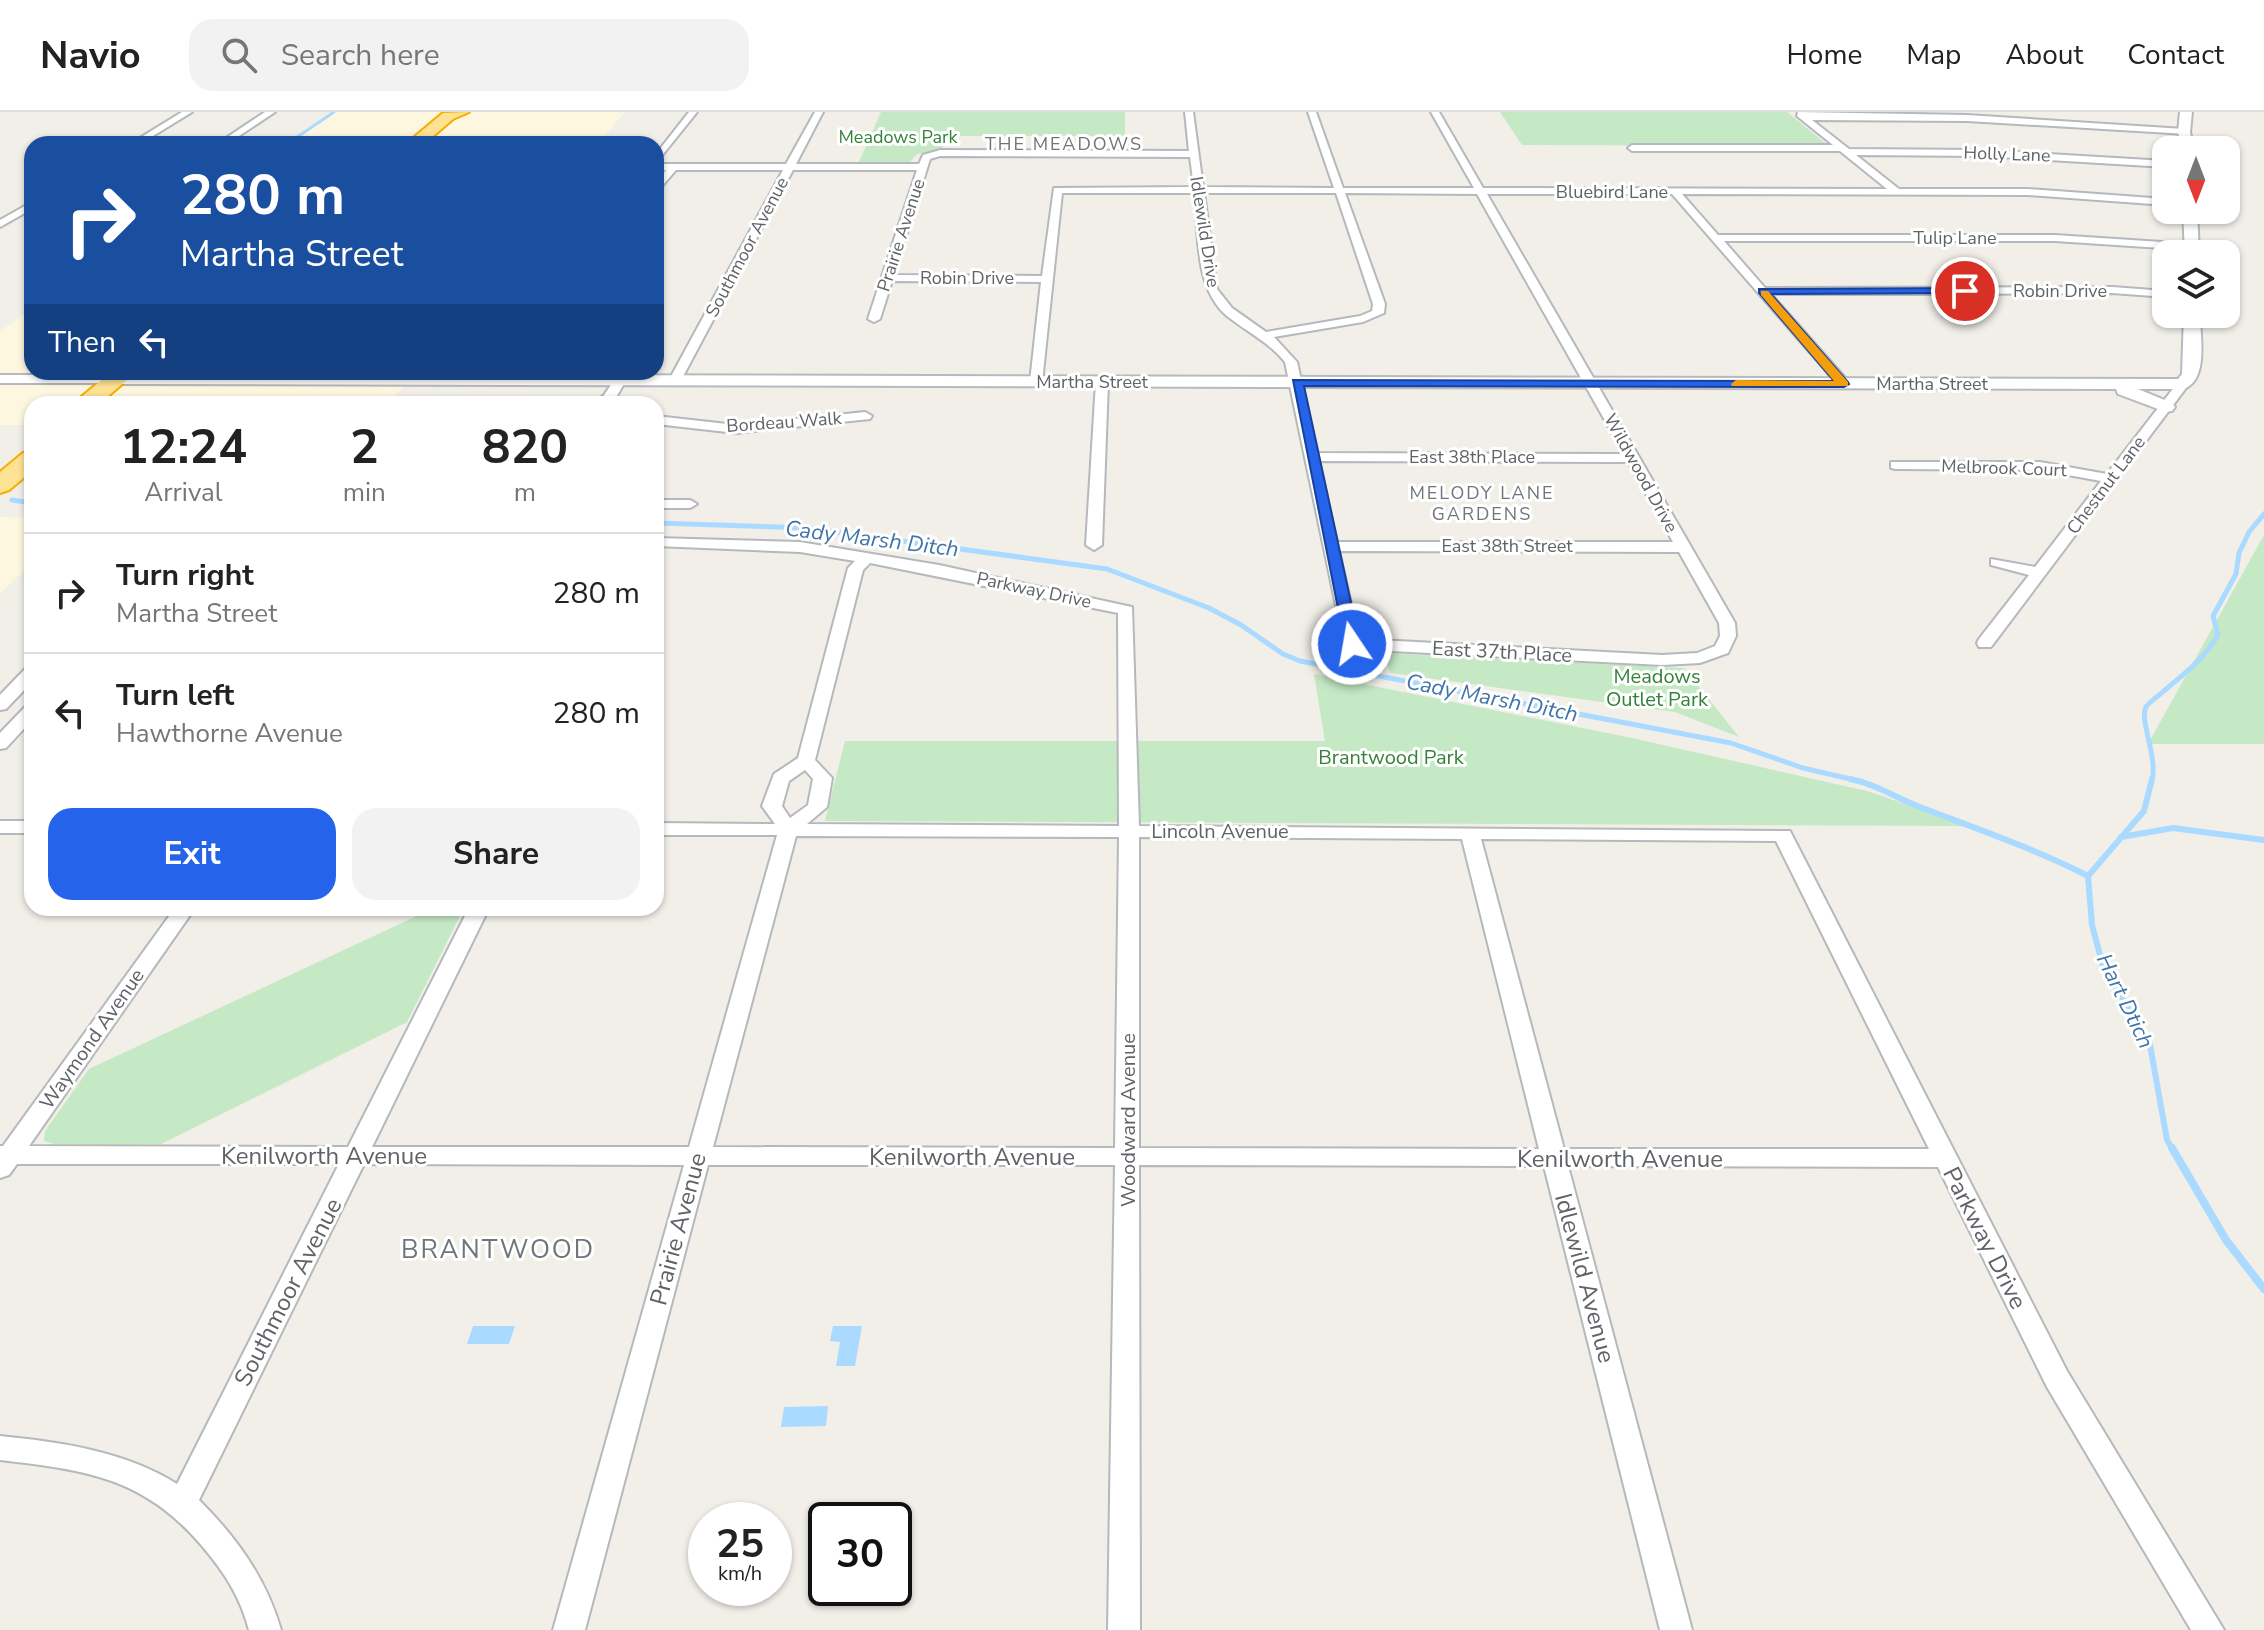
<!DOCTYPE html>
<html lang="en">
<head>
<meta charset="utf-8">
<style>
	body { margin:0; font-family:"Nunito Sans",sans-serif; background:#f2f2f2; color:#222; height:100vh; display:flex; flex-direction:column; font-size:30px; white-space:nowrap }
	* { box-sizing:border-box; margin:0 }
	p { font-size:26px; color:#767676 }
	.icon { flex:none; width:44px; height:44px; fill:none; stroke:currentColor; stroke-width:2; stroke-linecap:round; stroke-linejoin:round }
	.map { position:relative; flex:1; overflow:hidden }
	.drawer { position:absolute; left:24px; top:284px; width:640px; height:520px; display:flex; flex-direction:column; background:#fff; border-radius:24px; box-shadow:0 2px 6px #0004 }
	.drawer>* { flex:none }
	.banner { position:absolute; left:24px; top:24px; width:640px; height:244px; border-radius:24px; box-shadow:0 2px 6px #0004; background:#1a4fa0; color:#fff; overflow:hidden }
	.needle { width:52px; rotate:180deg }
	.fabs { position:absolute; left:2152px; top:24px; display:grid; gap:16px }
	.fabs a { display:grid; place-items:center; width:88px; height:88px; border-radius:16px; background:#fff; box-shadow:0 2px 6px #0004; font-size:40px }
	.speed { position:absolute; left:688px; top:1390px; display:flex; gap:16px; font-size:40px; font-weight:700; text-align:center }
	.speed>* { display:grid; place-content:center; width:104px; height:104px; border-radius:50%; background:#fff; box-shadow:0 2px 6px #0004; line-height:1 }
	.speed small { font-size:20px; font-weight:400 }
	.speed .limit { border:4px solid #111; border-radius:12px; background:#fff; color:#111 }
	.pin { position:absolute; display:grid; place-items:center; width:68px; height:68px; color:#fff; margin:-34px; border:4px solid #fff; border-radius:50%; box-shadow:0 2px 8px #0007 }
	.me { position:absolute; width:88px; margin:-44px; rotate:348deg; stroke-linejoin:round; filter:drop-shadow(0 0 6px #0008) }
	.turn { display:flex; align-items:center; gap:28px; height:168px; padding:0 24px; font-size:36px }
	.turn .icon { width:104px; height:104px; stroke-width:2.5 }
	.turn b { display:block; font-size:56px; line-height:68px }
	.then { display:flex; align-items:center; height:76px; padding:0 24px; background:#0003; gap:16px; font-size:30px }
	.eta { display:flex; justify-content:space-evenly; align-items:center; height:136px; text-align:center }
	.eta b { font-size:48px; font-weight:700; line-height:56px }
	.button { display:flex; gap:16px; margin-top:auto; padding:16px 24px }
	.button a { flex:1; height:92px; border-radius:24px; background:#2563eb; color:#fff; font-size:32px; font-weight:700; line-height:92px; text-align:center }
	.button a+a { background:#f2f2f2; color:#222 }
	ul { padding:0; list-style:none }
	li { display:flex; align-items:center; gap:24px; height:120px; padding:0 24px; border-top:2px solid #e0e0e0 }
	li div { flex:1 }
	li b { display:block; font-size:30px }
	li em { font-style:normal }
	header { display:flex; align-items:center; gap:48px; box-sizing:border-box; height:112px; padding:0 40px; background:#fff; border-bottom:2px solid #e0e0e0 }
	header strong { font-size:38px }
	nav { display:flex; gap:44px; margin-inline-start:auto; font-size:28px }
	.search { width:560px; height:72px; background:#f2f2f2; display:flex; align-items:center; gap:20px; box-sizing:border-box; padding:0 28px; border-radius:24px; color:#767676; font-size:30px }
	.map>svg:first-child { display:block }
	.commercial { fill:#fef7e0 }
	.green { fill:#c5e8c5 }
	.water { fill:#aadaff }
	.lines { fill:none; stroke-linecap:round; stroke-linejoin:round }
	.stream-far3 { stroke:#aadaff; stroke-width:3 }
	.stream-far2 { stroke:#aadaff; stroke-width:5 }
	.stream-far1 { stroke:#aadaff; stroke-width:6 }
	.stream { stroke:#aadaff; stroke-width:8 }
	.street-casing { stroke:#b5b8bc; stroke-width:4 }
	.secondary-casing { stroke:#b6babf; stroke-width:4 }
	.highway-casing { stroke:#f9ab00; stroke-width:4 }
	.street { fill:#fff; fill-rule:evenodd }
	.secondary { fill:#fff; fill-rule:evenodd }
	.highway { fill:#fde293; fill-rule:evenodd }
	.route { fill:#2563eb; stroke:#184099; stroke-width:2 }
	.slow { fill:#f59e0b }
	.labels { text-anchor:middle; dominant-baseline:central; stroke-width:6; stroke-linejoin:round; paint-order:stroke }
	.far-park-label { font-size:18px; fill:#348238; stroke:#fff }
	.far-neighbourhood-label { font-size:18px; letter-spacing:2px; fill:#70757a; stroke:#fff }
	.far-street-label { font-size:18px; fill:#5f6368; stroke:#fff }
	.street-label { font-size:20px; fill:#5f6368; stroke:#fff }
	.park-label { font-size:20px; fill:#348238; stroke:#fff }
	.water-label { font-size:22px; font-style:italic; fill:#4174aa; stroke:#fff }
	.near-street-label { font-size:24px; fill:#5f6368; stroke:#fff }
	.near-neighbourhood-label { font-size:26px; letter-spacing:2px; fill:#70757a; stroke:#fff }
</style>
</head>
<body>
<header>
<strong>Navio</strong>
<div class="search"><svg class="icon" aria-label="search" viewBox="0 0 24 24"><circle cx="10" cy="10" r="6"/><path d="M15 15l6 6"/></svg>Search here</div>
<nav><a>Home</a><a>Map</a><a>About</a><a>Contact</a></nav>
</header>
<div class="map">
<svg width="2264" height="1518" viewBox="0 0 2264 1518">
	<rect width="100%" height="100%" fill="#f1efe8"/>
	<g class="commercial">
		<path d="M334,0H625L597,32H289Z"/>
		<path d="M32,197V260H416L388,292H32V313H0V219Z"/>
		<path d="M0,405L32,406V451L0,482Z"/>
	</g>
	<g class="green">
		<path d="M881,0H1125V24H947L942,38L917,42L909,51L858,52Z"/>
		<path d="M1500,0H1787L1829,34L1522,33Z"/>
		<path d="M2264,423V632H2148Z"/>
		<path d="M1385,541L1684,556L1739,625L1675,600L1390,561Z"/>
		<path d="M1314,562L1632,626L1867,679L1970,714L825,709L845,629H1325Z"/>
		<path d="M434,796H464L407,910L161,1032H54L44,1029L45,1019L89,957Z"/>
	</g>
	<g class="water">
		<path d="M473,1214H515L509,1232H467Z"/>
		<path d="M833,1214H862L855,1254H836L840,1230L830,1229Z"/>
		<path d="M828,1294L826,1314L781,1315L784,1295Z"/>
	</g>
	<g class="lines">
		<path class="stream-far3" d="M287,32L334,0"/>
		<g class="stream-far2">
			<path d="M12,388L32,391"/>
			<path d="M656,411L806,416L1107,457L1209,496L1241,513L1283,542L1300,549L1731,631L1803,656L1859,669"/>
			<path d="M2152,669C2158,645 2139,608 2146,595C2150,589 2160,583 2165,578C2185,561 2205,546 2218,523L2213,504L2236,462L2239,441L2249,420L2264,402"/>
		</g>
		<g class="stream-far1">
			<path d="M1850,667C1876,672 1896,686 1920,695C1977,717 2033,736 2088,764"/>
			<path d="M2152,667L2144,699L2088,764L2092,813L2103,854L2150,933L2167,1028L2173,1038"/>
			<path d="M2121,725L2173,716L2264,728"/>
		</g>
		<path class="stream" d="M2172,1036L2226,1128L2264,1177"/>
		<defs>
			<g id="street">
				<path d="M182,0H192L140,32H130Z"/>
				<path d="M265,0H275L227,32H217Z"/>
				<path d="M689,0H697L656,51V42Z"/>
				<path d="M815,0H823L796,52H919L923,43L940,38L1189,39L1185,0H1193L1203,75L1334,76L1308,0H1316L1343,76H1474L1431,0H1439L1483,76L1887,77L1840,39H1632L1628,36L1632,33H1833L1797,4L1798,0L1967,3L2184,17L2187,22L1967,9L1812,8L1849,37L1982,38L2166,49V55L1982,44L1856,43L1899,77H2028L2166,87V93L2028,83L1682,82L1718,123H2055L2192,132L2197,135L2192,138L2055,129H1724L1765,176L2112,175L2166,179V185L2112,181L1945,182L1972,206V210L1968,211L1932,182H1771L1848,269L1850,272L1844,276L1840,275L1672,82H1487L1735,511L1736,524L1728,541L1700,551L1662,553L1352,537L1344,532L1285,250C1269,230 1247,220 1227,204C1194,176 1199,121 1194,81H1062L1042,270L1036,274L1030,270L1041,170L892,169L880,207L874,210L868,207L917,58H793L680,270L670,273L668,270L783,58H676L656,81V71L666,58H656V52H786ZM940,44L1190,45L1194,75L1054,76L1042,164L894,163L930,47ZM1204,81H1336L1373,192L1372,199L1360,204L1266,220L1232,196L1217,177ZM1345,81L1477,82L1624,342L1317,341L1297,250L1274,225L1363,210L1384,201L1385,192ZM1319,349L1628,350L1673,430H1337ZM1339,439L1679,440L1719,511L1720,524L1715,534L1697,541L1662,543L1359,527Z"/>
				<path d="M32,90V97L0,115V108Z"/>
				<path d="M0,263H116L122,267L116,271H0Z"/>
				<path d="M1102,266L1108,270L1102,433L1094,438L1086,433L1096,270Z"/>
				<path d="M615,267L625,270L614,289L592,292L604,283Z"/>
				<path d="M2179,269L2189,272L1991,535H1979L1977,531L1979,527L2029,463L1991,453V447L2035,455L2101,369L2040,358L1896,357L1891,356V350H2040L2107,362Z"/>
				<path d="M865,300L872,304L870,307L736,321L656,312V304L736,313Z"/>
				<path d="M656,388H690L697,392L690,396H656Z"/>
				<path d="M656,426L800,430L939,453L1132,495L1139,714L1790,719L2067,1259L2224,1518H2191L2047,1275L1938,1055L1568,1054L1692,1518H1660L1544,1054L1139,1053L1140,1518H1108L1115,1053H708L585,1518H553L684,1053L364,1052L199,1388C237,1426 266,1466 281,1518H249C240,1484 224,1460 202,1434C144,1365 85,1358 0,1348V1324C60,1330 125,1339 177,1372L339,1052H17L9,1063L0,1066V1034H3L175,796H195L29,1034L348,1035L469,796H489L372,1035H689L777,723H656V711L775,712L762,694L774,662L798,646L848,456L855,449L800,440L656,434ZM870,451L1118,501L1119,714L807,712L827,695L832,666L815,648L863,458ZM805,658L813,667L808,693L790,706L782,694L789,669ZM796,724L1119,725L1115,1036L713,1035ZM1139,725L1462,727L1539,1037L1139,1036ZM1481,727L1776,729L1929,1037H1564Z"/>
				<path d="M32,555V570L6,597L0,598V583L26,556Z"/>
				<path d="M32,593V608L6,636L0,637V621L26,594Z"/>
				<rect x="0" y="709" width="32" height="12"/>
			</g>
			<g id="secondary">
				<path d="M2180,0H2192L2190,20L2194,38H2182L2178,20Z"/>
				<path d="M2183,98H2197L2199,142H2185Z"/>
				<path d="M2184,202H2200C2200,224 2209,269 2183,277H2138L2172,291L2175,295L2172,299L2166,300L2118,282L2116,277L116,272L107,267L116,262L2178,267L2182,262Z"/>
			</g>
			<g id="highway">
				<path d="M469,0L453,7L424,32H406L443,1Z"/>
				<path d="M111,260H136L99,292H73Z"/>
				<path d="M32,339V359L9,378L0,381V360L23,341Z"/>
			</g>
		</defs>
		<use href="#street" class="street-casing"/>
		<use href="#secondary" class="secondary-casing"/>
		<use href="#highway" class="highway-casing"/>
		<use href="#street" class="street"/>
		<use href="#secondary" class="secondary"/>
		<use href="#highway" class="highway"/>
	</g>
	<path class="route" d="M1965,176H1968V181L1771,182L1848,270L1849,272L1844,275L1304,274L1360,532L1352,536L1345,532L1293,268L1834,269L1759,181V177Z"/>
	<path class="slow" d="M1761,179H1768L1848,270V274H1732L1731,272L1736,268L1834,269L1761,183Z"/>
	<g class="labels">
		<g class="far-park-label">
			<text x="898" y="25">Meadows Park</text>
		</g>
		<g class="far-neighbourhood-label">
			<text x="1064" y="32">THE MEADOWS</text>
			<text x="1482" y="381">MELODY LANE<tspan x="1482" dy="21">GARDENS</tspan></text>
		</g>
		<g class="far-street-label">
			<text transform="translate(2007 42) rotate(2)">Holly Lane</text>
			<text x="1612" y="80">Bluebird Lane</text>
			<text transform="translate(1205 120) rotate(81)">Idlewild Drive</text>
			<text transform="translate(901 123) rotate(-72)">Prairie Avenue</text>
			<text x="1955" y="126">Tulip Lane</text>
			<text transform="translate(747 135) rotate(-62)">Southmoor Avenue</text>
			<text x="967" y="166">Robin Drive</text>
			<text x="2060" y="179">Robin Drive</text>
			<text x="1092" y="270">Martha Street</text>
			<text x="1932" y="272">Martha Street</text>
			<text transform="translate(784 310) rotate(-4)">Bordeau Walk</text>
			<text x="1472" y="345">East 38th Place</text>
			<text transform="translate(2004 356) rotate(2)">Melbrook Court</text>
			<text transform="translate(1641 361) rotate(61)">Wildwood Drive</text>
			<text transform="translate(2106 373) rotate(-53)">Chestnut Lane</text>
			<text x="1507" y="434">East 38th Street</text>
			<text transform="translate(1034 478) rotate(12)">Parkway Drive</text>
		</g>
		<g class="street-label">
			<text transform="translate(1502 540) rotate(3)">East 37th Place</text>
			<text x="1220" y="719">Lincoln Avenue</text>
			<text transform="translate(92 927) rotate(-55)">Waymond Avenue</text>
			<text transform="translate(1128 1008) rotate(-90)">Woodward Avenue</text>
		</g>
		<g class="park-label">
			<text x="1657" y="564">Meadows<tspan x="1657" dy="23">Outlet Park</tspan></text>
			<text x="1391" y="645">Brantwood Park</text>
		</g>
		<g class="water-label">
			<text transform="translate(872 427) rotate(7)">Cady Marsh Ditch</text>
			<text transform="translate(1492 586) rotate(11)">Cady Marsh Ditch</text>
			<text transform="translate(2125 889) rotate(64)">Hart Dtich</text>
		</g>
		<g class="near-street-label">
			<text x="324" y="1044">Kenilworth Avenue</text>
			<text x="972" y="1045">Kenilworth Avenue</text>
			<text x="1620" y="1047">Kenilworth Avenue</text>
			<text transform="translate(678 1117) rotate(-75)">Prairie Avenue</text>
			<text transform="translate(1985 1126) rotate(63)">Parkway Drive</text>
			<text transform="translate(1585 1166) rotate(75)">Idlewild Avenue</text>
			<text transform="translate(288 1180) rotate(-63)">Southmoor Avenue</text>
		</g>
		<g class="near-neighbourhood-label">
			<text x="498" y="1137">BRANTWOOD</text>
		</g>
	</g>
</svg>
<div class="fabs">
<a><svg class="needle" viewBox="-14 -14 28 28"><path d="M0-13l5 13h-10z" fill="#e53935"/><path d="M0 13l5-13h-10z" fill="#767676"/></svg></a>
<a><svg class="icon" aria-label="layers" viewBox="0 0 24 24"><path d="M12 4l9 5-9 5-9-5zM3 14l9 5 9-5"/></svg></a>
</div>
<div class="speed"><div>25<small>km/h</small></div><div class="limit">30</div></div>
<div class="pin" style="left:1965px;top:179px;background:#d93025"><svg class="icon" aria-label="arrive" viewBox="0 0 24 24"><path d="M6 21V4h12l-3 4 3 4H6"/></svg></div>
<svg class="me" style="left:1352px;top:532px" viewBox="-20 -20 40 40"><circle r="17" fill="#2563eb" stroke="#fff" stroke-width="3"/><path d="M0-11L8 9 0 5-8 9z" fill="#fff"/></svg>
<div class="banner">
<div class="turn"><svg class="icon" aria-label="right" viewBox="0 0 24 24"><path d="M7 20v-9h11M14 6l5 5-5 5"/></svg><div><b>280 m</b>Martha Street</div></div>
<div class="then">Then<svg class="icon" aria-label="left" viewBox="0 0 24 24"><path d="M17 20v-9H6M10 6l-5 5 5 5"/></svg></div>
</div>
<section class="drawer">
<div class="eta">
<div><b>12:24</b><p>Arrival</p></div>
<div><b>2</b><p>min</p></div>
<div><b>820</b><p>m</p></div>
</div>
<ul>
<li><svg class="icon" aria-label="right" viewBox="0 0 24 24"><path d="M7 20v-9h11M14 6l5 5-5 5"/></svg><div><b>Turn right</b><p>Martha Street</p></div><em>280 m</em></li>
<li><svg class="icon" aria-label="left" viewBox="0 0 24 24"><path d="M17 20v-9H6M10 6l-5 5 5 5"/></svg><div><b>Turn left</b><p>Hawthorne Avenue</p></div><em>280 m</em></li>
</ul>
<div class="button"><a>Exit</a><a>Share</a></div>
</section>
</div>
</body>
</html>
